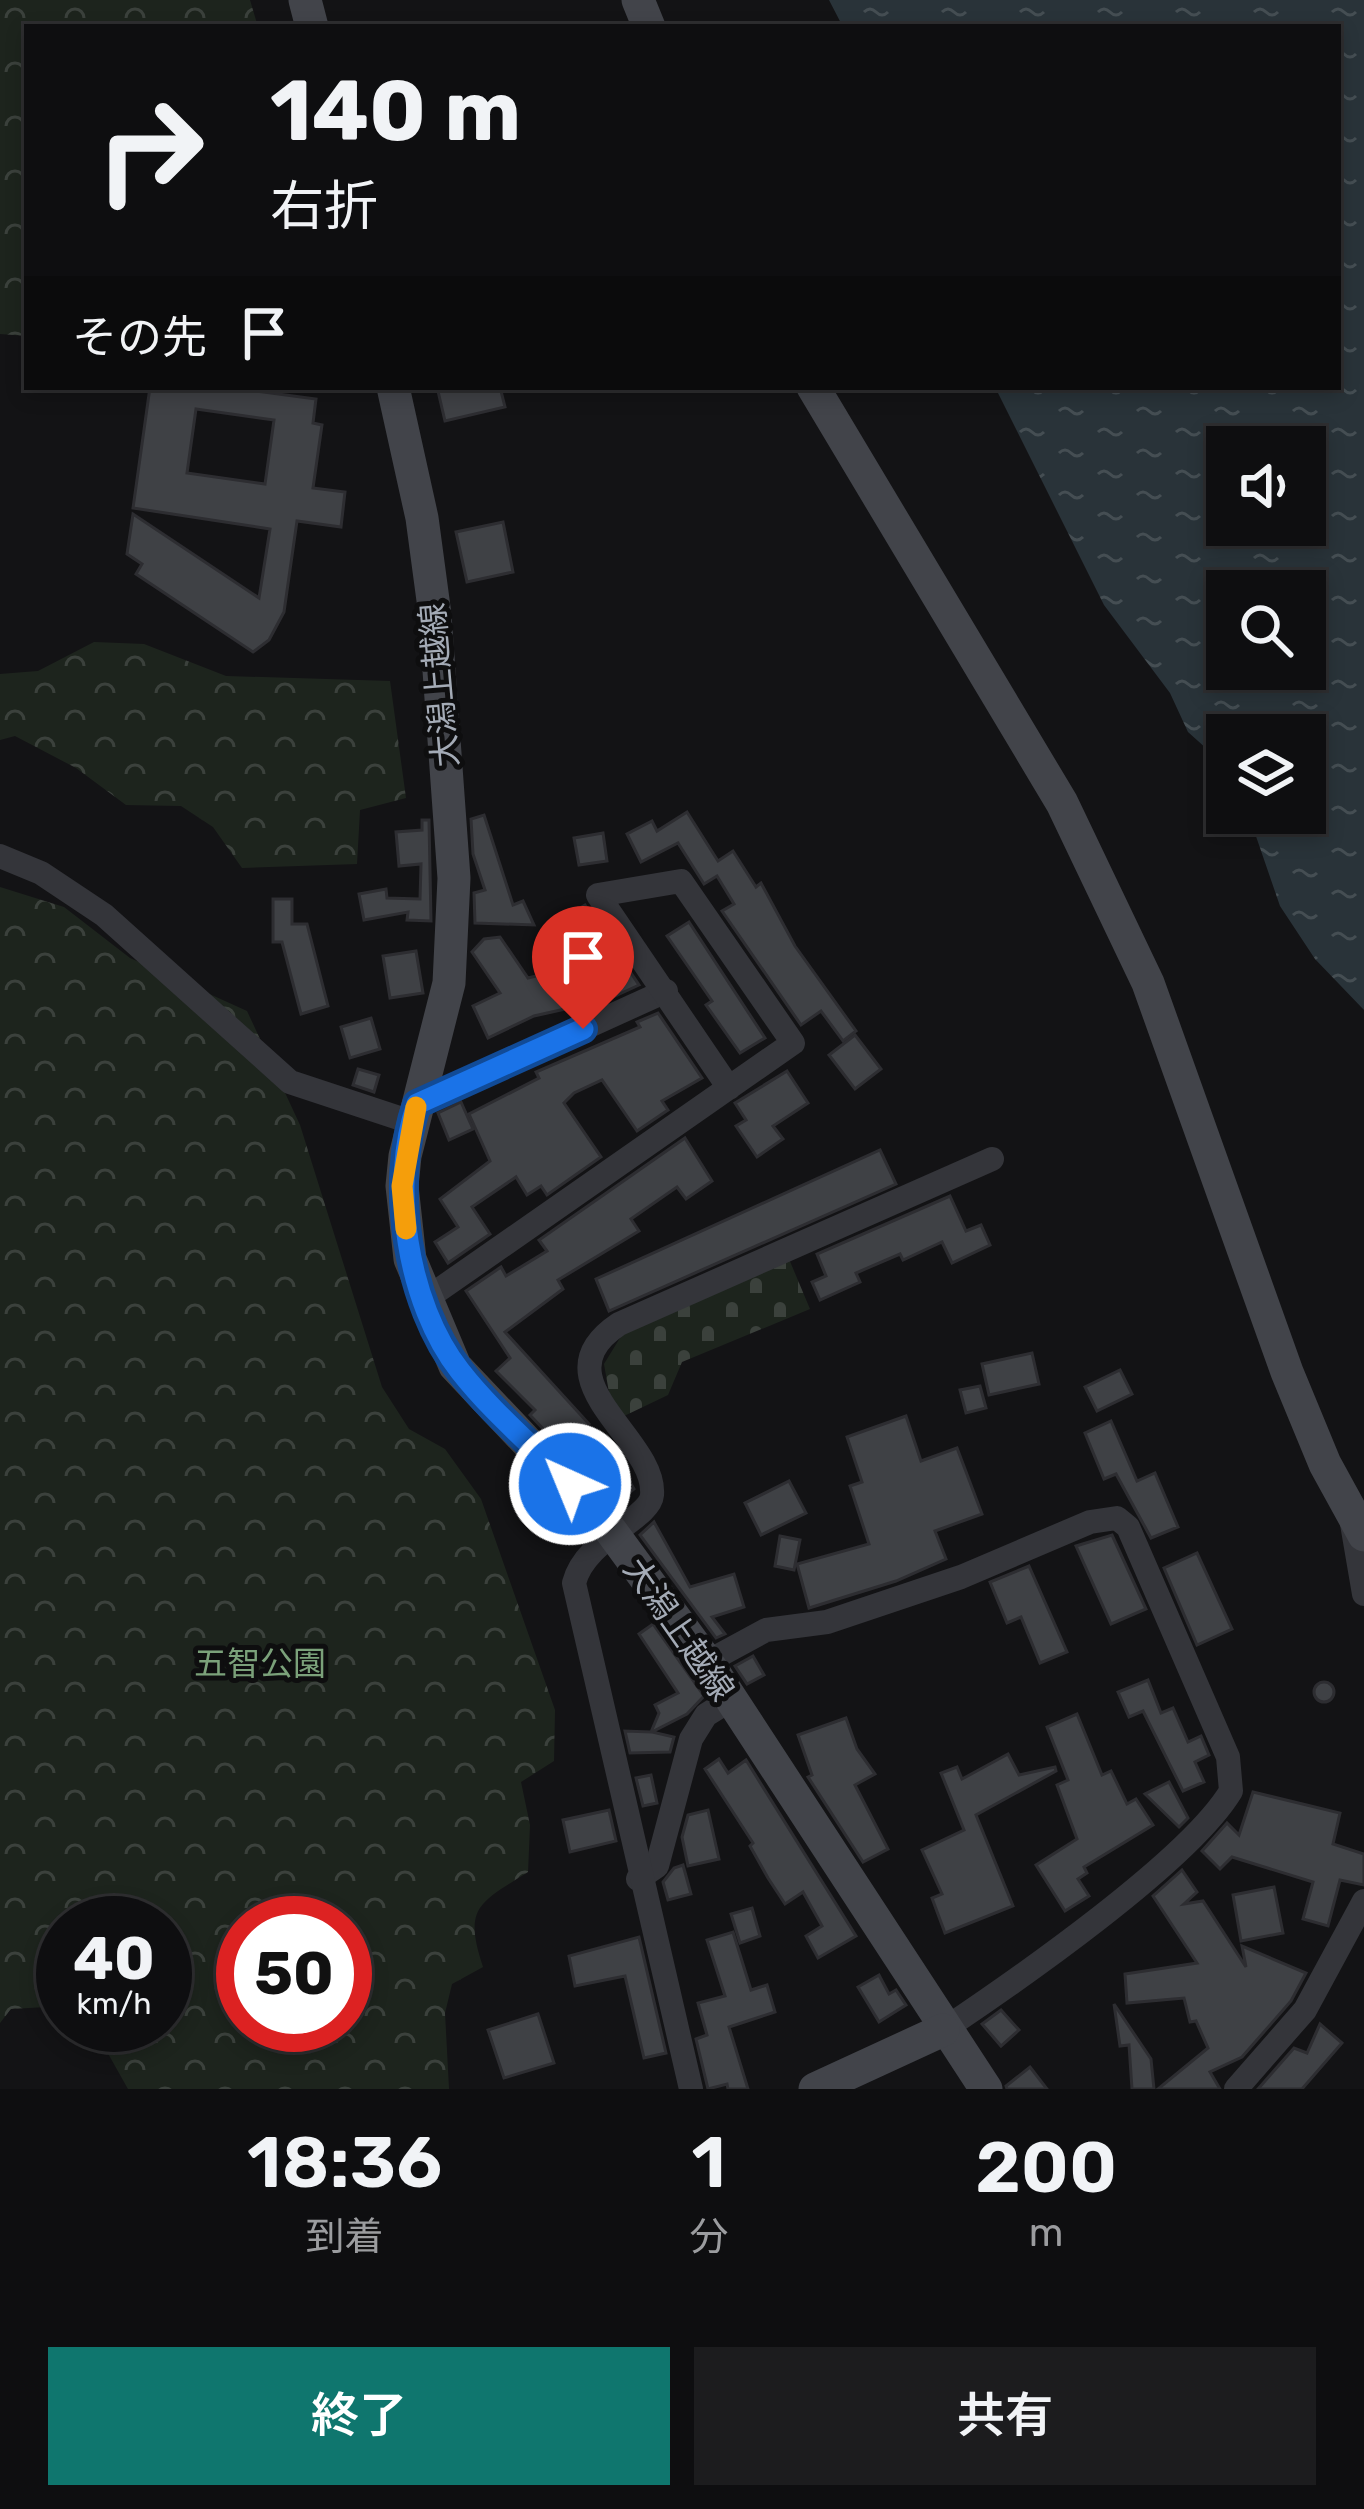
<!DOCTYPE html>
<html lang="ja">
<head>
<meta charset="utf-8">
<style>
	body { margin:0; font-family:Rubik,"Noto Sans JP",sans-serif; background:#1c1c1e; color:#f1f3f6; height:100vh; display:flex; flex-direction:column; font-size:45px; white-space:nowrap }
	* { box-sizing:border-box; margin:0 }
	p { font-size:39px; color:#9b9c9f }
	.icon { flex:none; width:66px; height:66px; fill:none; stroke:currentColor; stroke-width:2; stroke-linecap:round; stroke-linejoin:round }
	.map { position:relative; height:2089px; overflow:hidden }
	.drawer { display:flex; flex-direction:column; background:#0e0e10; flex:1 }
	.drawer>* { flex:none }
	.guide { position:absolute; left:24px; top:24px; width:1317px; height:366px; border-radius:0px; box-shadow:0 6px 18px #0003,0 0 0 3px #2e2e30; background:#0e0e10; color:#f1f3f6; overflow:hidden }
	.controls { position:absolute; left:1206px; top:426px; display:grid; gap:24px }
	.controls a { display:grid; place-items:center; width:120px; height:120px; border-radius:0px; background:#0e0e10; box-shadow:0 6px 18px #0003,0 0 0 3px #2e2e30; font-size:60px }
	.speed { position:absolute; left:36px; top:1896px; display:flex; gap:24px; font-size:60px; font-weight:700; text-align:center }
	.speed>* { display:grid; place-content:center; width:156px; height:156px; border-radius:50%; background:#0e0e10; box-shadow:0 6px 18px #0003,0 0 0 3px #2e2e30; line-height:1 }
	.speed small { font-size:30px; font-weight:400 }
	.speed .limit { border:18px solid #d22; background:#fff; color:#111 }
	.pin { position:absolute; display:grid; place-items:center; width:102px; height:102px; color:#fff; margin:-123px -51px; border-radius:50% 50% 50% 0; rotate:-45deg; box-shadow:0 0 12px #0007 }
	.pin .icon { rotate:45deg }
	.me { position:absolute; width:132px; margin:-66px; rotate:316deg; stroke-linejoin:round; filter:drop-shadow(0 0 9px #0008) }
	.turn { display:flex; align-items:center; gap:42px; height:252px; padding:0 48px; font-size:54px }
	.turn .icon { width:156px; height:156px; stroke-width:2.5 }
	.turn b { display:block; font-size:84px; line-height:102px }
	.then { display:flex; align-items:center; height:114px; padding:0 48px; background:#0003; gap:24px; font-size:45px }
	.eta { display:flex; justify-content:space-evenly; align-items:center; height:204px; text-align:center }
	.eta b { font-size:72px; font-weight:600; line-height:84px }
	.primary-button { display:flex; gap:24px; margin-top:auto; padding:24px 48px }
	.primary-button a { flex:1; height:138px; border-radius:0px; background:#0f766e; color:#fff; font-size:48px; font-weight:600; line-height:138px; text-align:center }
	.primary-button a+a { background:#1c1c1e; color:#f1f3f6 }
	.map>svg:first-child { display:block }
	.cemetery { fill:url(#cemetery-stones) }
	.park { fill:url(#park-crowns); fill-rule:evenodd }
	.water { fill:url(#water-ripples); fill-rule:evenodd }
	.building { fill:#3f4145; stroke:#2d2d31; stroke-width:3; fill-rule:evenodd }
	.lines { fill:none; stroke-linecap:round; stroke-linejoin:round }
	.street { stroke:#34353a; stroke-width:24 }
	.secondary { stroke:#42444a; stroke-width:33 }
	.route-casing { stroke:#114b97; stroke-width:30 }
	.route { stroke:#1a73e8; stroke-width:21 }
	.slow { stroke:#f59e0b; stroke-width:21 }
	.labels { text-anchor:middle; dominant-baseline:central; stroke-width:10; stroke-linejoin:round; paint-order:stroke }
	.street-label { font-size:33px; fill:#a4abb6; stroke:#0e0e0f }
	.park-label { font-size:33px; fill:#7ba17a; stroke:#0e0e0f }
</style>
</head>
<body>
<div class="map">
<svg width="1364" height="2089" viewBox="0 0 1364 2089">
	<defs>
		<pattern id="cemetery-stones" width="16" height="16" patternUnits="userSpaceOnUse" patternTransform="scale(3)"><rect width="16" height="16" fill="#1d241d"/><path d="M2 7V4a2 2 0 0 1 4 0v3zM10 15v-3a2 2 0 0 1 4 0v3z" fill="#3b413c"/></pattern>
		<pattern id="park-crowns" width="20" height="18" patternUnits="userSpaceOnUse" patternTransform="scale(3)"><rect width="20" height="18" fill="#1d241d"/><path d="M2 6a3 3 0 1 1 6 0M12 15a3 3 0 1 1 6 0" fill="none" stroke="#3b413c"/></pattern>
		<pattern id="water-ripples" width="26" height="14" patternUnits="userSpaceOnUse" patternTransform="scale(3)"><rect width="26" height="14" fill="#293339"/><path d="M2 4q2-2 4 0t4 0M15 11q2-2 4 0t4 0" fill="none" stroke="#454e53"/></pattern>
	</defs>
	<rect width="100%" height="100%" fill="#131315"/>
	<path class="cemetery" d="M789,1259L810,1309L682,1362L668,1395L622,1417L610,1398L604,1364L623,1333Z"/>
	<g class="park">
		<path d="M0,0H250L258,27H27V336L0,334Z"/>
		<path d="M94,642L144,644L226,676L390,681L406,798L360,810L357,864L242,868L213,827L181,806L126,805L76,768L15,736L0,740V674L38,671Z"/>
		<path d="M0,887L64,907L130,958L247,1011L300,1125L382,1387L409,1429L445,1449L481,1499L555,1710L554,1761L521,1782L530,1825L528,1872C479,1903 463,1907 483,1967L452,1984L445,2013L449,2089H128L92,2025H165V1923H63V2006L11,2009L0,2023ZM243,1923H345V2025H243Z"/>
	</g>
	<path class="water" d="M829,0H1364V1010L1315,959L1280,906L1248,813H1305V735H1227V767L1188,732L1170,693L1104,605L995,387H1338V27H843ZM1227,447H1305V525H1227ZM1227,591H1305V669H1227Z"/>
	<g class="building">
		<path d="M150,387H227L316,399L313,423L322,425L313,488L345,492L341,527L297,521L284,612L269,640L253,652L136,574L142,564L127,554L133,514L259,598L270,529L133,508ZM196,409L274,420L265,484L187,473Z"/>
		<path d="M437,387H500L505,407L445,421Z"/>
		<path d="M503,522L513,572L467,582L456,532Z"/>
		<path d="M687,812L718,861L733,851L756,887L761,883L795,946L856,1031L843,1041L821,1011L801,1025L722,911L734,904L717,876L704,884L678,843L641,862L627,834L652,821L657,831Z"/>
		<path d="M484,815L513,905L523,901L534,925L475,923L474,893L485,890L473,854L471,819Z"/>
		<path d="M422,820H429L431,921L407,920L408,912L364,920L359,894L386,889L387,898L420,899L421,864L399,866L396,832L422,830Z"/>
		<path d="M603,833L607,861L579,865L574,838Z"/>
		<path d="M273,899H292V924H307L328,1006L301,1014L282,942H273Z"/>
		<path d="M585,905L639,985L611,998L584,962L560,920Z"/>
		<path d="M689,922L765,1038L740,1053L706,1005L712,1001L667,936Z"/>
		<path d="M500,937L528,978L556,971L565,1009L534,1016L488,1038L473,1006L500,993L472,952L484,939Z"/>
		<path d="M416,951L423,993L390,998L383,956Z"/>
		<path d="M658,1013L702,1078L662,1101L668,1110L637,1131L602,1080L574,1093L564,1103L601,1157L547,1195L541,1186L527,1195L516,1177L472,1207L490,1234L448,1263L435,1242L458,1227L440,1199L490,1161L469,1114L539,1078L536,1072L640,1027L637,1022Z"/>
		<path d="M371,1018L380,1049L350,1058L341,1027Z"/>
		<path d="M855,1035L881,1069L855,1089L829,1055Z"/>
		<path d="M358,1069L379,1075L374,1092L353,1085Z"/>
		<path d="M787,1071L808,1103L773,1126L783,1139L757,1157L736,1126L746,1120L735,1103Z"/>
		<path d="M461,1102L473,1129L449,1140L438,1113Z"/>
		<path d="M685,1138L712,1181L686,1199L677,1187L631,1219L639,1231L558,1280L563,1289L505,1332L589,1424L563,1450L530,1415L535,1410L496,1371L510,1358L466,1291L501,1267L506,1276L547,1251L539,1240Z"/>
		<path d="M880,1150L896,1184L609,1311L596,1279Z"/>
		<path d="M950,1196L966,1231L981,1225L990,1245L952,1263L942,1242L903,1260L900,1254L856,1273L860,1282L820,1300L812,1282L826,1276L817,1254Z"/>
		<path d="M1032,1353L1039,1384L989,1395L982,1364Z"/>
		<path d="M1120,1370L1132,1394L1097,1411L1085,1387Z"/>
		<path d="M980,1386L986,1408L966,1413L960,1390Z"/>
		<path d="M906,1416L921,1461L957,1448L982,1514L935,1531L946,1559L896,1581L809,1608L797,1564L869,1544L850,1486L862,1482L847,1437Z"/>
		<path d="M1111,1421L1137,1481L1155,1473L1178,1527L1151,1538L1116,1474L1104,1479L1085,1433Z"/>
		<path d="M613,1452L634,1489L615,1505L587,1472Z"/>
		<path d="M789,1481L806,1513L761,1535L745,1503Z"/>
		<path d="M654,1522L690,1587L734,1574L744,1607L712,1617L725,1634L716,1638L640,1535Z"/>
		<path d="M1112,1535L1146,1609L1111,1624L1076,1546Z"/>
		<path d="M780,1536L800,1540L794,1570L775,1566Z"/>
		<path d="M1197,1553L1232,1629L1197,1645L1164,1568Z"/>
		<path d="M1029,1566L1067,1652L1040,1663L1021,1617L1007,1623L990,1582Z"/>
		<path d="M653,1624L704,1696L687,1714L652,1732L674,1737L670,1752L630,1753L625,1731L651,1732L659,1713L655,1705L678,1693L639,1634Z"/>
		<path d="M753,1656L764,1675L747,1684L735,1666Z"/>
		<path d="M1148,1680L1161,1713L1173,1708L1188,1742L1201,1736L1209,1755L1195,1762L1204,1782L1183,1791L1143,1711L1129,1717L1118,1692Z"/>
		<circle cx="1324" cy="1692" r="10"/>
		<path d="M1077,1714L1102,1775L1111,1771L1127,1804L1136,1799L1153,1825L1084,1867L1087,1873L1078,1879L1089,1896L1065,1911L1036,1865L1077,1839L1057,1785L1068,1780L1047,1727Z"/>
		<path d="M846,1718L857,1749L875,1774L855,1785L888,1849L863,1862L808,1777L812,1775L798,1735Z"/>
		<path d="M1008,1754L1019,1775L1055,1767L1056,1771L976,1815L1013,1906L945,1933L932,1898L942,1894L922,1850L964,1830L941,1773L957,1767L962,1779Z"/>
		<path d="M719,1759L728,1773L746,1760L856,1936L818,1958L806,1936L822,1926L803,1892L785,1904L768,1878L750,1846L753,1843L705,1769Z"/>
		<path d="M651,1775L657,1803L643,1806L636,1778Z"/>
		<path d="M1169,1782L1188,1818L1179,1827L1145,1794Z"/>
		<path d="M1253,1792L1340,1813L1333,1844L1364,1854V1885L1340,1880L1328,1926L1303,1919L1313,1882L1232,1857L1220,1869L1202,1851L1227,1823L1239,1835Z"/>
		<path d="M609,1810L616,1841L570,1852L563,1820Z"/>
		<path d="M708,1810L719,1859L688,1866L682,1837L688,1815Z"/>
		<path d="M683,1865L691,1894L668,1900L663,1882L674,1868Z"/>
		<path d="M1182,1870L1197,1892L1184,1904L1203,1901L1246,1967L1242,1946L1306,1973L1291,2001L1242,2057L1210,2072L1220,2089H1158L1208,2048L1196,2021L1190,2022L1184,1998L1127,2003L1125,1974L1197,1963L1153,1896Z"/>
		<path d="M1274,1887L1283,1933L1241,1941L1233,1895Z"/>
		<path d="M752,1908L760,1936L740,1943L731,1914Z"/>
		<path d="M733,1932L751,1990L767,1985L775,2012L729,2027L748,2089H728L727,2084L708,2089L696,2039L707,2035L698,2003L725,1996L707,1940Z"/>
		<path d="M639,1937L666,2053L644,2058L625,1976L575,1986L569,1956Z"/>
		<path d="M879,1975L889,1994L896,1990L906,2005L879,2022L858,1987Z"/>
		<path d="M1114,2004L1151,2059L1154,2089H1132L1129,2045L1120,2046Z"/>
		<path d="M1001,2010L1019,2030L1001,2046L982,2024Z"/>
		<path d="M538,2014L554,2063L504,2078L488,2030Z"/>
		<path d="M1320,2024L1342,2043L1302,2089H1258L1294,2048L1307,2053Z"/>
		<path d="M1030,2067L1047,2089H1007L1006,2086Z"/>
	</g>
	<g class="lines">
		<g class="street">
			<path d="M0,856L41,873L104,915L290,1082L411,1122"/>
			<path d="M417,1104L666,991"/>
			<path d="M426,1299L793,1043L681,881L598,895L729,1088"/>
			<path d="M1351,1518L1364,1594"/>
			<path d="M707,1662L766,1630L827,1622L961,1577L1090,1522L1117,1518L1128,1527L1228,1757L1231,1791C1188,1862 1016,1981 943,2030"/>
			<path d="M638,1879L657,1866L691,1739L706,1715L730,1700"/>
			<path d="M691,2089L574,1583C585,1539 650,1519 652,1495C657,1438 535,1380 619,1324L992,1159"/>
			<path d="M1236,2089L1305,2010L1364,1901"/>
		</g>
		<g class="secondary">
			<path d="M305,0L312,27"/>
			<path d="M638,0L649,27"/>
			<path d="M393,387L422,518L435,615L454,878L449,983L405,1156L402,1186L410,1259L455,1366L611,1531L707,1662L986,2089"/>
			<path d="M813,387L1062,803L1148,983L1287,1372L1325,1464L1364,1535"/>
			<path d="M815,2089L943,2030"/>
		</g>
	</g>
	<g class="lines">
		<defs>
			<path id="route" d="M570,1484C533,1446 492,1412 460,1371C407,1304 389,1183 417,1104L583,1029"/>
		</defs>
		<use href="#route" class="route-casing"/>
		<use href="#route" class="route"/>
		<path class="slow" d="M406,1229L402,1186L416,1107"/>
	</g>
	<g class="labels">
		<g class="street-label">
			<text transform="translate(439 685) rotate(-95)">大潟上越線</text>
			<text transform="translate(679 1629) rotate(55)">大潟上越線</text>
		</g>
		<g class="park-label">
			<text x="260" y="1663">五智公園</text>
		</g>
	</g>
</svg>
<div class="controls">
<a><svg class="icon" aria-label="sound" viewBox="0 0 24 24"><path d="M4 9h4l5-4v14l-5-4H4zM17 9q2 3 0 6"/></svg></a>
<a><svg class="icon" aria-label="search" viewBox="0 0 24 24"><circle cx="10" cy="10" r="6"/><path d="M15 15l6 6"/></svg></a>
<a><svg class="icon" aria-label="layers" viewBox="0 0 24 24"><path d="M12 4l9 5-9 5-9-5zM3 14l9 5 9-5"/></svg></a>
</div>
<div class="speed"><div>40<small>km/h</small></div><div class="limit">50</div></div>
<div class="pin" style="left:583px;top:1029px;background:#d93025"><svg class="icon" aria-label="arrive" viewBox="0 0 24 24"><path d="M6 21V4h12l-3 4 3 4H6"/></svg></div>
<svg class="me" style="left:570px;top:1484px" viewBox="-20 -20 40 40"><circle r="17" fill="#1a73e8" stroke="#fff" stroke-width="3"/><path d="M0-11L8 9 0 5-8 9z" fill="#fff"/></svg>
<div class="guide">
<div class="turn"><svg class="icon" aria-label="right" viewBox="0 0 24 24"><path d="M7 20v-9h11M14 6l5 5-5 5"/></svg><div><b>140 m</b>右折</div></div>
<div class="then">その先<svg class="icon" aria-label="arrive" viewBox="0 0 24 24"><path d="M6 21V4h12l-3 4 3 4H6"/></svg></div>
</div>
</div>
<section class="drawer">
<div class="eta">
<div><b>18:36</b><p>到着</p></div>
<div><b>1</b><p>分</p></div>
<div><b>200</b><p>m</p></div>
</div>
<div class="primary-button"><a>終了</a><a>共有</a></div>
</section>
</body>
</html>
